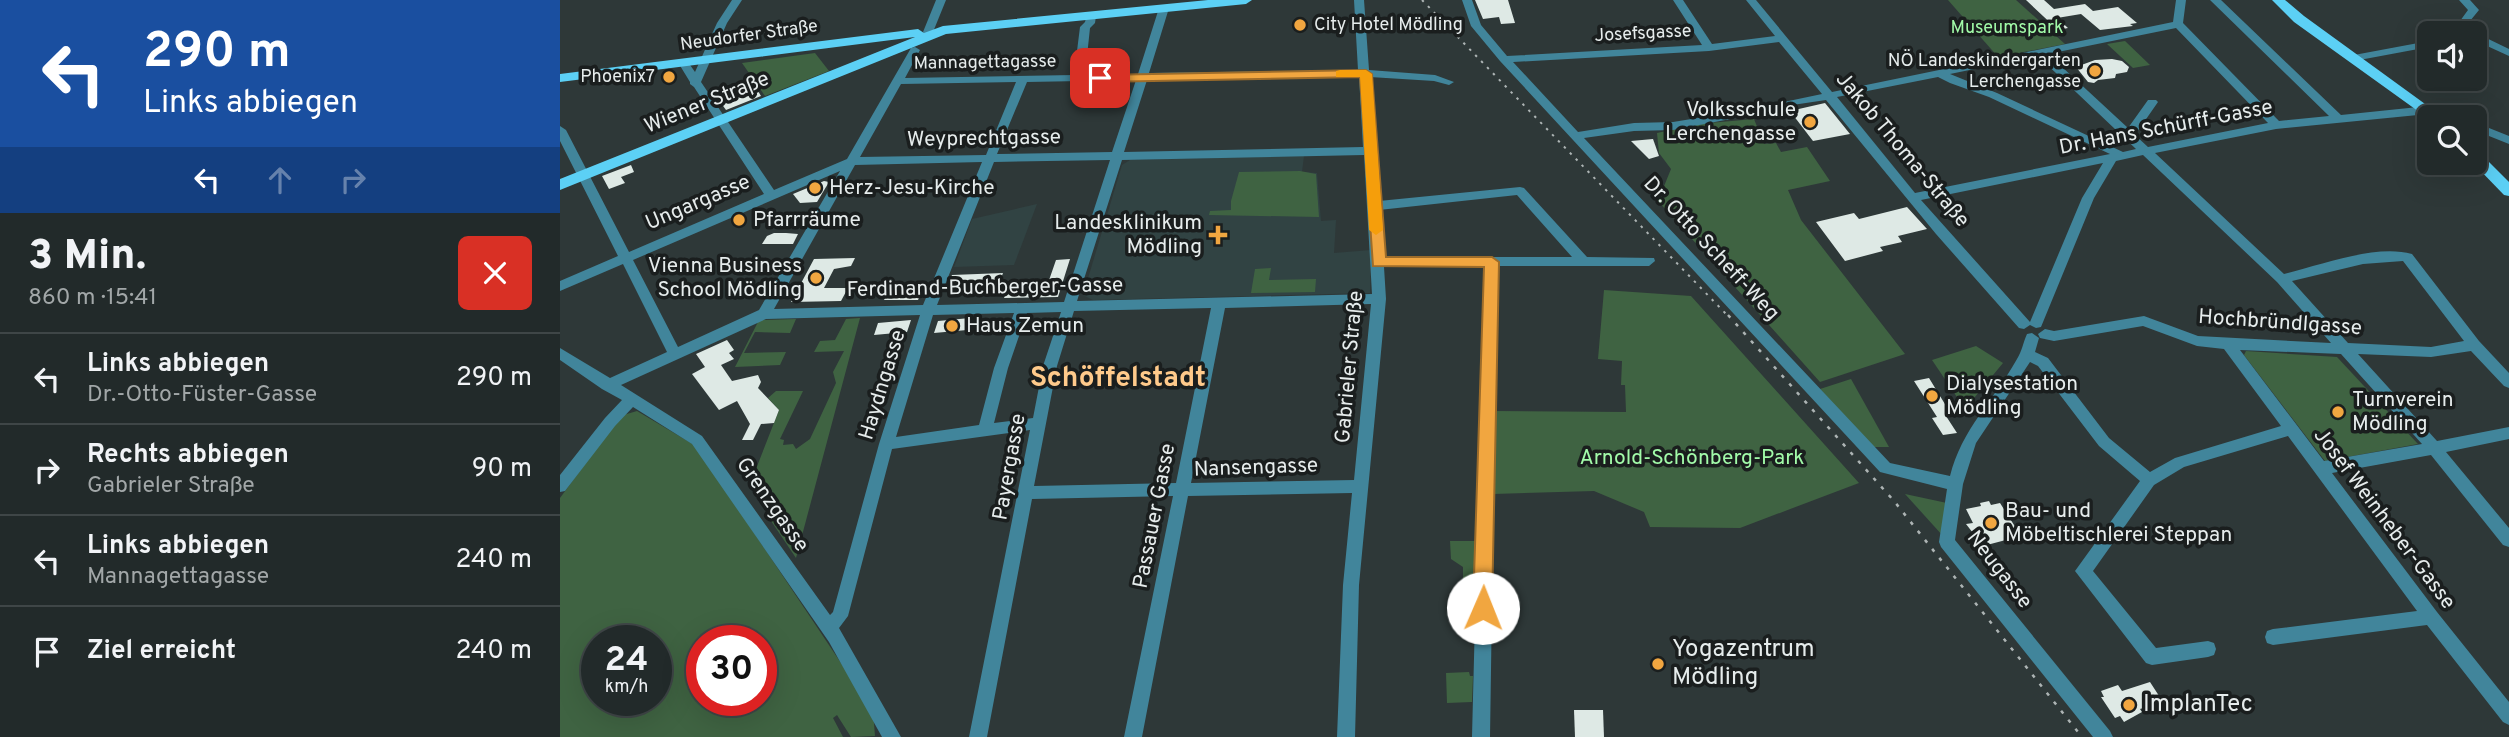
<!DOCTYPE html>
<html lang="de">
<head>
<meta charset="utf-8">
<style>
	body { margin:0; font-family:Overpass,sans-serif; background:#2e3636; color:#f1f3f6; height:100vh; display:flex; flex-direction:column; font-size:26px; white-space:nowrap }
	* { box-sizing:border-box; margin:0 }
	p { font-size:23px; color:#a2a7a8 }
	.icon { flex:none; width:38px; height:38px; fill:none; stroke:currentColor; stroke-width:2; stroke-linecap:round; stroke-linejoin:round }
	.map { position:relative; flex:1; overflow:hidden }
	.panel { display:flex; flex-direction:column; background:#222a2a; width:560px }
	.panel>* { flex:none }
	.hud { background:#1a4fa0; color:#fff; overflow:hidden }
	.fabs { position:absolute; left:1857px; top:21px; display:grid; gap:14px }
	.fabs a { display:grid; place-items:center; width:70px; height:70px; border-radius:10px; background:#222a2a; box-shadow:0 7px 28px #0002,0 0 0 2px #3f4647; font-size:35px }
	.speed { position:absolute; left:21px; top:625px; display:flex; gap:14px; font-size:35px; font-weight:700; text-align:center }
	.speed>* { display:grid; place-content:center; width:91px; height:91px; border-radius:50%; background:#222a2a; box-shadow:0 7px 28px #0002,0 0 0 2px #3f4647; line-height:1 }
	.speed small { font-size:18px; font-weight:400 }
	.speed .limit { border:10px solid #d22; background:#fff; color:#111 }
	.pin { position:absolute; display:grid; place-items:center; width:60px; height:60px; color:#fff; margin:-30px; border-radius:14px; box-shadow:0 4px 10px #0006 }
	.me { position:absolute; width:77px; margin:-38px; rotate:1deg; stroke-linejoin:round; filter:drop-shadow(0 0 5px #0008) }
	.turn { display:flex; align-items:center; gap:24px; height:147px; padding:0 28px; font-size:32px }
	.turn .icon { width:91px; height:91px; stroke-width:2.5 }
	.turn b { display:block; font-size:49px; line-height:60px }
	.lanes { display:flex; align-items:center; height:66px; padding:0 28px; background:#0003; justify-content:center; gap:35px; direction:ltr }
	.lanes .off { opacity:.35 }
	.round { display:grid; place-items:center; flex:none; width:74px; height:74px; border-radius:10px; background:#2e3636 }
	.headline { display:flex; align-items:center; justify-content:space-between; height:119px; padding:0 28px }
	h1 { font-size:42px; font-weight:800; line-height:52px }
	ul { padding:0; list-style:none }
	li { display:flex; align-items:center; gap:21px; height:91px; padding:0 28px; border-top:2px solid #3f4647 }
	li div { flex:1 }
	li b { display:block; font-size:26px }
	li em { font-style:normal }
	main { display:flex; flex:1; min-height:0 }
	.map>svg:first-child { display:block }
	.built { fill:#314343 }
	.green { fill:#3f6342; fill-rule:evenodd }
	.building { fill:#dee9e5 }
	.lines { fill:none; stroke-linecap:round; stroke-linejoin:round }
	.minor { fill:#41859b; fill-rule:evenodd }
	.major { fill:#5cd0f5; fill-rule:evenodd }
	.rail-far1 { stroke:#adb4b4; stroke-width:2; stroke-dasharray:2.5 6; stroke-linecap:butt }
	.rail { stroke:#adb4b4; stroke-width:2.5; stroke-dasharray:3.5 8; stroke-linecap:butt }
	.route { fill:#f1a640; stroke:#9d6c2a; stroke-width:2 }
	.slow { fill:#f59e0b }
	.poi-dot { fill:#f1a640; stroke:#1a1e1e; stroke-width:2.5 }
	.labels { text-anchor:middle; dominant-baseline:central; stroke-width:7; stroke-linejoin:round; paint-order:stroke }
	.far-poi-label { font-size:18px; fill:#e6ecec; stroke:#1a1e1e; text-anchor:end }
	.far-park-label { font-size:18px; fill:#a2fba9; stroke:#1a1e1e }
	.far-street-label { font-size:18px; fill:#e6ecec; stroke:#1a1e1e }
	.street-label { font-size:21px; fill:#e6ecec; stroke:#1a1e1e }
	.poi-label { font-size:21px; fill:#e6ecec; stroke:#1a1e1e; text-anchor:start }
	.park-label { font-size:21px; fill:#a2fba9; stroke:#1a1e1e }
	.near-poi-label { font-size:24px; fill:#e6ecec; stroke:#1a1e1e; text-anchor:start }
	.district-label { font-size:28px; font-weight:bold; fill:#ffca8b; stroke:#1a1e1e }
</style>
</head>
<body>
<main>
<section class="panel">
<div class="hud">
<div class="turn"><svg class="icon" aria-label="left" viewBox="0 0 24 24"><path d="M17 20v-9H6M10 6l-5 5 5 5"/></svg><div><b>290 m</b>Links abbiegen</div></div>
<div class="lanes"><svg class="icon" aria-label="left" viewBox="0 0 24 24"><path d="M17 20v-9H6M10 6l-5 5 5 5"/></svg><svg class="icon off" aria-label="ahead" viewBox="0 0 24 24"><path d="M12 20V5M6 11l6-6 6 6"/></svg><svg class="icon off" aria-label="right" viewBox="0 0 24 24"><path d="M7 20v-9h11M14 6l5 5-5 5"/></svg></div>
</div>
<div class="headline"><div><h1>3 Min.</h1><p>860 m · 15:41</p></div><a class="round" style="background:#d93025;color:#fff"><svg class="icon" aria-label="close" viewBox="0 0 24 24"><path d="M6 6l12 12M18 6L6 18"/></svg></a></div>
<ul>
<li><svg class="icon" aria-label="left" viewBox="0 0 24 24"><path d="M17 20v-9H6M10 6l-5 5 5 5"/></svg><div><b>Links abbiegen</b><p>Dr.-Otto-Füster-Gasse</p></div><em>290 m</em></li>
<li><svg class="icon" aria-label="right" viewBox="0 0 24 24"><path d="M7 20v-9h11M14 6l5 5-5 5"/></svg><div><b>Rechts abbiegen</b><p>Gabrieler Straße</p></div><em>90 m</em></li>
<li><svg class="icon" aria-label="left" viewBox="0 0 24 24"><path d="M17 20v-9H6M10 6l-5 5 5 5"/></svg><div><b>Links abbiegen</b><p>Mannagettagasse</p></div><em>240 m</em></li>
<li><svg class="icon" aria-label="arrive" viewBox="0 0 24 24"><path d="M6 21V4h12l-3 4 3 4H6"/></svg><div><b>Ziel erreicht</b></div><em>240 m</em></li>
</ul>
</section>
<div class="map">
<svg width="1949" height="737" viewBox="0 0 1949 737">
	<rect width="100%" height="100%" fill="#2e3838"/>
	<g class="built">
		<path d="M744,156L742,172L757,173L761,221L776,220L774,253L811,250L810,293L533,300L523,295L562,165L570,160Z"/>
		<path d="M477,204L454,265L394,267L412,219Z"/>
	</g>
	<g class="green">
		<path d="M1388,0H1456L1505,44L1438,57Z"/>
		<path d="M1565,41L1590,65L1573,68L1547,44Z"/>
		<path d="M255,53L269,71L205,96L182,63Z"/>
		<path d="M1194,119L1204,144L1216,143L1221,152L1247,147L1270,181L1228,190L1241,220L1345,354L1260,382L1098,201L1111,169L1099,153L1097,133L1138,124Z"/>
		<path d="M740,171L756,174L759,217L649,215L650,211L671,210V201L679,172Z"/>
		<path d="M711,268L709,280L756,279L755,292L691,293L695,269Z"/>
		<path d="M1044,290L1131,296L1299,483L1180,528L1090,527L1084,512L1034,491L933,494L932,411L1066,412L1065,385H1061L1062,361L1038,359Z"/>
		<path d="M300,318L236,558L207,515L216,502L215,497L208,495L194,474L219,410L208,398L216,391H243L220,439L224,440L223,445L233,444L236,449L250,439L276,383L273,372L284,351L254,352L260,341L275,340L286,319Z"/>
		<path d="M236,319L230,333L195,332L184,353L226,352L220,365L175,367L199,320Z"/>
		<path d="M1416,346L1443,363L1405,409L1372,360Z"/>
		<path d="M1686,351L1777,357L1858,444L1765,461L1684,355Z"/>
		<path d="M1291,379L1329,447H1311L1260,389Z"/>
		<path d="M77,411L136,446L313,711L315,736L291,737L277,715L273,718L283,737H0V498L60,416ZM37,640H96V700H37ZM142,640H201V700H142Z"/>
		<path d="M1345,494L1387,503L1383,536Z"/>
		<path d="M890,541H916L915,584H903V567L891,559Z"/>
		<path d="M909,672L910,676H913L912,702L887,703L886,673Z"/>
	</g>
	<g class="building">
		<path d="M915,0H948L955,23L941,24L939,17L923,19Z"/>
		<path d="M1466,0H1484L1494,9L1525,4L1533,11L1558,7L1577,23L1570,24L1573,26L1540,30L1521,14L1497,18L1508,28L1498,30Z"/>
		<path d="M1552,59L1562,61L1569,67L1567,72L1556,74L1555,78L1538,80L1534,83L1528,82L1516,67L1535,60Z"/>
		<path d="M198,91L201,96L166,110L161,103Z"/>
		<path d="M1265,103L1290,134L1253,141L1230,111Z"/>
		<path d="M1093,139L1099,156L1089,159L1071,141Z"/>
		<path d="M71,165L74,172L61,177L65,183L49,189L42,176Z"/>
		<path d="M264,181L269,182L257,202L240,203L233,194Z"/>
		<path d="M1347,207L1367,229L1338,236L1342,242L1320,247L1323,251L1285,261L1256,222L1294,213L1299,219Z"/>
		<path d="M214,233H226L238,234L233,244H202L207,236Z"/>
		<path d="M295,258L291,266L274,269L264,288H288L281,301L231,302L254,259Z"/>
		<path d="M510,259L498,297L444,298L448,288L487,286L496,260Z"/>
		<path d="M443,273L438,286L387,287L392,275Z"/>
		<path d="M363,288L358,300H324L330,289Z"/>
		<path d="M410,318L407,330L374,333L378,321Z"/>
		<path d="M351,320L347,332L314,335L318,323Z"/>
		<path d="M167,340L174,350L169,353L174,359L161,365L172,381L198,375L201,382L198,388L219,410L214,423L201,424L193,440H182L190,424L177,401L159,410L132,374L145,367L136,354Z"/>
		<path d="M1369,378L1391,414L1386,416L1397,433L1383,435L1372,418L1377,417L1354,381Z"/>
		<path d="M1429,501L1431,505L1440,503L1461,536L1423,546L1406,524L1413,523L1406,509L1421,506L1420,503Z"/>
		<path d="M1590,682L1603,702L1580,709L1582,712L1564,722L1560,716L1555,718L1541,697H1544L1541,691L1558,685L1562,691Z"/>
		<path d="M1014,710H1043L1044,737H1015Z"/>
	</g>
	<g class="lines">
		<g class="minor">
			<path d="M172,0H182L167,23L141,82L214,190L287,159L351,48L355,47L360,50L345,78L514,75L520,27L525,22L527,14L531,13L536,16L535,23L530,28L525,75L578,74L599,8L604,5L609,8L589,73L798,70L794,0H804L809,70L875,75L894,82L889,85L874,81L810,77L819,201L960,187L964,188L1027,257L1094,258L1095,261L1089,266H937L930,737H912L924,266L824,267L826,299L799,585L795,737H777L783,585L792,493L628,496L582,737H564L613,496L472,499L427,737H409L470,430L332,449L288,616L279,628L341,737H322L269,642L132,444L73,407L55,426L5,491L0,492V475L45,418L62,400L42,389L0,360V348L50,378L107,352L63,264L0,291V281L58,256L0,141V126L6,130L69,252L204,194L134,87L130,84V82L119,64L124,61L128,62L135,72L157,23ZM799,76L803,147L564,152L587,80ZM576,80L552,152L437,154L467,82ZM456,82L426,155L300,157L341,84ZM804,155L812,294L517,301L562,160ZM550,160L504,302L377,305L434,162ZM422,162L363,305L214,309L295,165ZM280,171L199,310L118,347L73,260ZM957,195L1012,257H823L819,210ZM811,304L794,480L631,483L665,308ZM651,308L616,483L474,486L497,366L514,311ZM501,312L483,366L473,418L434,423L448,368L467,313ZM454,313L434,368L419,425L336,437L373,315ZM360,315L319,444L273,612L270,615L142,436L61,385L206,319Z"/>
			<path d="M376,0H386L373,32L368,35L364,34L363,32Z"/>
			<path d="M902,0H912L921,25L947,56L1142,45L1113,0H1123L1152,44L1215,36L1186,0H1196L1272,92L1613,22L1616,0H1626L1623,23L1719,121L1769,116L1650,0H1661L1781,115L1868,106L1900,114L1902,117H1883L1868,114L1716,129L1595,153L1724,274C1761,265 1815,244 1852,254L1919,341L1949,373V388L1944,386L1911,351L1871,357L1798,354L1877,441L1949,427V439L1886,452L1949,528V547L1943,545L1871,455L1772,473L1877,612L1949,702V725L1943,722L1867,625L1713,645L1707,643L1705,637L1707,631L1713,629L1857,611L1728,436L1624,467L1594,485L1533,571L1596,648L1648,641L1654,643L1656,649L1654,655L1648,657L1592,665L1586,663L1515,571L1580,481L1539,446L1478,366L1470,362L1416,443L1403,484L1395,540L1550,731L1553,737H1533L1381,547L1379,542L1387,489L1320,472L940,61L911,26ZM1616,28L1708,123L1588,147L1575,135L1598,102L1596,100H1588L1568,128L1488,54ZM1219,42L1262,94L1219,103V107L1266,100L1376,234L1459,328L1464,329L1470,325L1476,328L1481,327L1534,198L1556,161L1583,155L1717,282L1771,343L1638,336L1584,316L1494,331L1485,329L1478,334L1480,338L1494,341L1583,326L1637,346L1664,349L1721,426L1615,458L1590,472L1549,438L1488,358L1475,352L1479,338L1472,333L1467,334C1463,343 1462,351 1457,359C1434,400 1401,430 1390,476L1330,463L1024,138L1074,131L1113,130L1207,112L1213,108L1211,106L1113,122L1074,123L1018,132L953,62L1149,51ZM1478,56L1576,149L1563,152L1437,93L1390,74ZM1378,77L1390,83L1429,97L1550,154L1355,193L1277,97ZM1543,163L1522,198L1470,322L1361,200ZM1843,261L1904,341L1871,347L1788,343L1732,281L1803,264ZM1680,350L1781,354L1862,444L1764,461Z"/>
			<path d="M1899,0H1910L1919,10L1910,21L1909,26L1916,33L1949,49V56L1914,40V33H1905L1900,29V21L1908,10Z"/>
			<path d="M1869,41V47L1794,61L1789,58L1794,55Z"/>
			<path d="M1914,122L1949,136V144L1914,130Z"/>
		</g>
		<g class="major">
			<path d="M648,0H692L686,4L386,34L0,190V179L355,37L0,82V74L358,29L364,33L383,26Z"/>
			<path d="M1712,0H1725L1744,16L1883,117L1869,119L1734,22Z"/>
			<path d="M1914,150L1919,152L1949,182V196L1944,195L1913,163Z"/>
		</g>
		<path class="rail-far1" d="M862,0L1169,317"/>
		<path class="rail" d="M1168,315L1334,501L1522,737"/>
	</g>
	<path class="route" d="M806,70L812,74L826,257H932L939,262L932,608L929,614L923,617L916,614L913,608L924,267L813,266L800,77L540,82L534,78L540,75Z"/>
	<path class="slow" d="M780,70H806L812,74L823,230L816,235L809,230L800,77H776V71Z"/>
	<g class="poi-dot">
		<circle cx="740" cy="25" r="7"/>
		<circle cx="1535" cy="71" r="7"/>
		<circle cx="109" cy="77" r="7"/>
		<circle cx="1250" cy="122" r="7"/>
		<circle cx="255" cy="188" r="7"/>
		<circle cx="179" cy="220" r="7"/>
		<path d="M654.5 224.5h7v7h7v7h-7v7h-7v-7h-7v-7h7z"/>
		<circle cx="256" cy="278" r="7"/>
		<circle cx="392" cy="326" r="7"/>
		<circle cx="1372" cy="396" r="7"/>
		<circle cx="1778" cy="412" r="7"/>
		<circle cx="1431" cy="523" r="7"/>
		<circle cx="1098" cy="664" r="7"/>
		<circle cx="1569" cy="705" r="7"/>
	</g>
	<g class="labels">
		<g class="far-poi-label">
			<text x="754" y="25" text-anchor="start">City Hotel Mödling</text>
			<text x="1521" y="61">NÖ Landeskindergarten<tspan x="1521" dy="21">Lerchengasse</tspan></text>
			<text x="95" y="77">Phoenix7</text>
		</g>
		<g class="far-park-label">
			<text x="1447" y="28">Museumspark</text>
		</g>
		<g class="far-street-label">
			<text transform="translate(1083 34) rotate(-3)">Josefsgasse</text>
			<text transform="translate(189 36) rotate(-8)">Neudorfer Straße</text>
			<text transform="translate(425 63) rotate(-1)">Mannagettagasse</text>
		</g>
		<g class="street-label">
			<text transform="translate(147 103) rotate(-22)">Wiener Straße</text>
			<text transform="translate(1606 128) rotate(-11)">Dr. Hans Schürff-Gasse</text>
			<text transform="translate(424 139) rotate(-1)">Weyprechtgasse</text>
			<text transform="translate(1342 150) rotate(50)">Jakob Thoma-Straße</text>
			<text transform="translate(138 203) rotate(-23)">Ungargasse</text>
			<text transform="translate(1151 249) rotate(47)">Dr. Otto Scheff-Weg</text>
			<text transform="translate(425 288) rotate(-1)">Ferdinand-Buchberger-Gasse</text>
			<text transform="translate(1720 323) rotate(4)">Hochbründlgasse</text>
			<text transform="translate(790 367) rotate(-85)">Gabrieler Straße</text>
			<text transform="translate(323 385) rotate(-73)">Haydngasse</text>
			<text transform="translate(450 467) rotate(-80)">Payergasse</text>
			<text transform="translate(696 468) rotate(-2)">Nansengasse</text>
			<text transform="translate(212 505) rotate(55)">Grenzgasse</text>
			<text transform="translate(595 516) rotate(-79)">Passauer Gasse</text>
			<text transform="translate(1824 519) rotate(53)">Josef Weinheber-Gasse</text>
			<text transform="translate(1439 570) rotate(52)">Neugasse</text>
		</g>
		<g class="poi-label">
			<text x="1236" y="110" text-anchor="end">Volksschule<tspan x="1236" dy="24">Lerchengasse</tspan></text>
			<text x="269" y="188">Herz-Jesu-Kirche</text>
			<text x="193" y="220">Pfarrräume</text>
			<text x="642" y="223" text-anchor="end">Landesklinikum<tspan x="642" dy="24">Mödling</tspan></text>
			<text x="242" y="266" text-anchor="end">Vienna Business<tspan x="242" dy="24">School Mödling</tspan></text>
			<text x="406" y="326">Haus Zemun</text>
			<text x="1386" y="384">Dialysestation<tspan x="1386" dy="24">Mödling</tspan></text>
			<text x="1792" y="400">Turnverein<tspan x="1792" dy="24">Mödling</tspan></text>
			<text x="1445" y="511">Bau- und<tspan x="1445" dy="24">Möbeltischlerei Steppan</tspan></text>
		</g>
		<g class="park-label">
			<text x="1132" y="458">Arnold-Schönberg-Park</text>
		</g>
		<g class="near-poi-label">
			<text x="1112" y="650">Yogazentrum<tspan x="1112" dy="28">Mödling</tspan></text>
			<text x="1583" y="705">ImplanTec</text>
		</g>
		<g class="district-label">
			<text x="558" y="379">Schöffelstadt</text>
		</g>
	</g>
</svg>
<div class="fabs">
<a><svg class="icon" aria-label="sound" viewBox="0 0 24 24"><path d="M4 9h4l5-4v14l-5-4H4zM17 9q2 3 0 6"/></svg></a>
<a><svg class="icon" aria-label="search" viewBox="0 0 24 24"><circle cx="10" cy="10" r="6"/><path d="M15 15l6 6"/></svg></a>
</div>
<div class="speed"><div>24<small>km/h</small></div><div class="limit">30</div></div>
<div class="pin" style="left:540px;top:78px;background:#d93025"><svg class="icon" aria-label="arrive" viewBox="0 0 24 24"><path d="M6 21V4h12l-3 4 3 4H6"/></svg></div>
<svg class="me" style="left:923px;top:608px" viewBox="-20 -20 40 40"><circle r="19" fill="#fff"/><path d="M0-13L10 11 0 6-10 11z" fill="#f1a640"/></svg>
</div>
</main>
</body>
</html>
